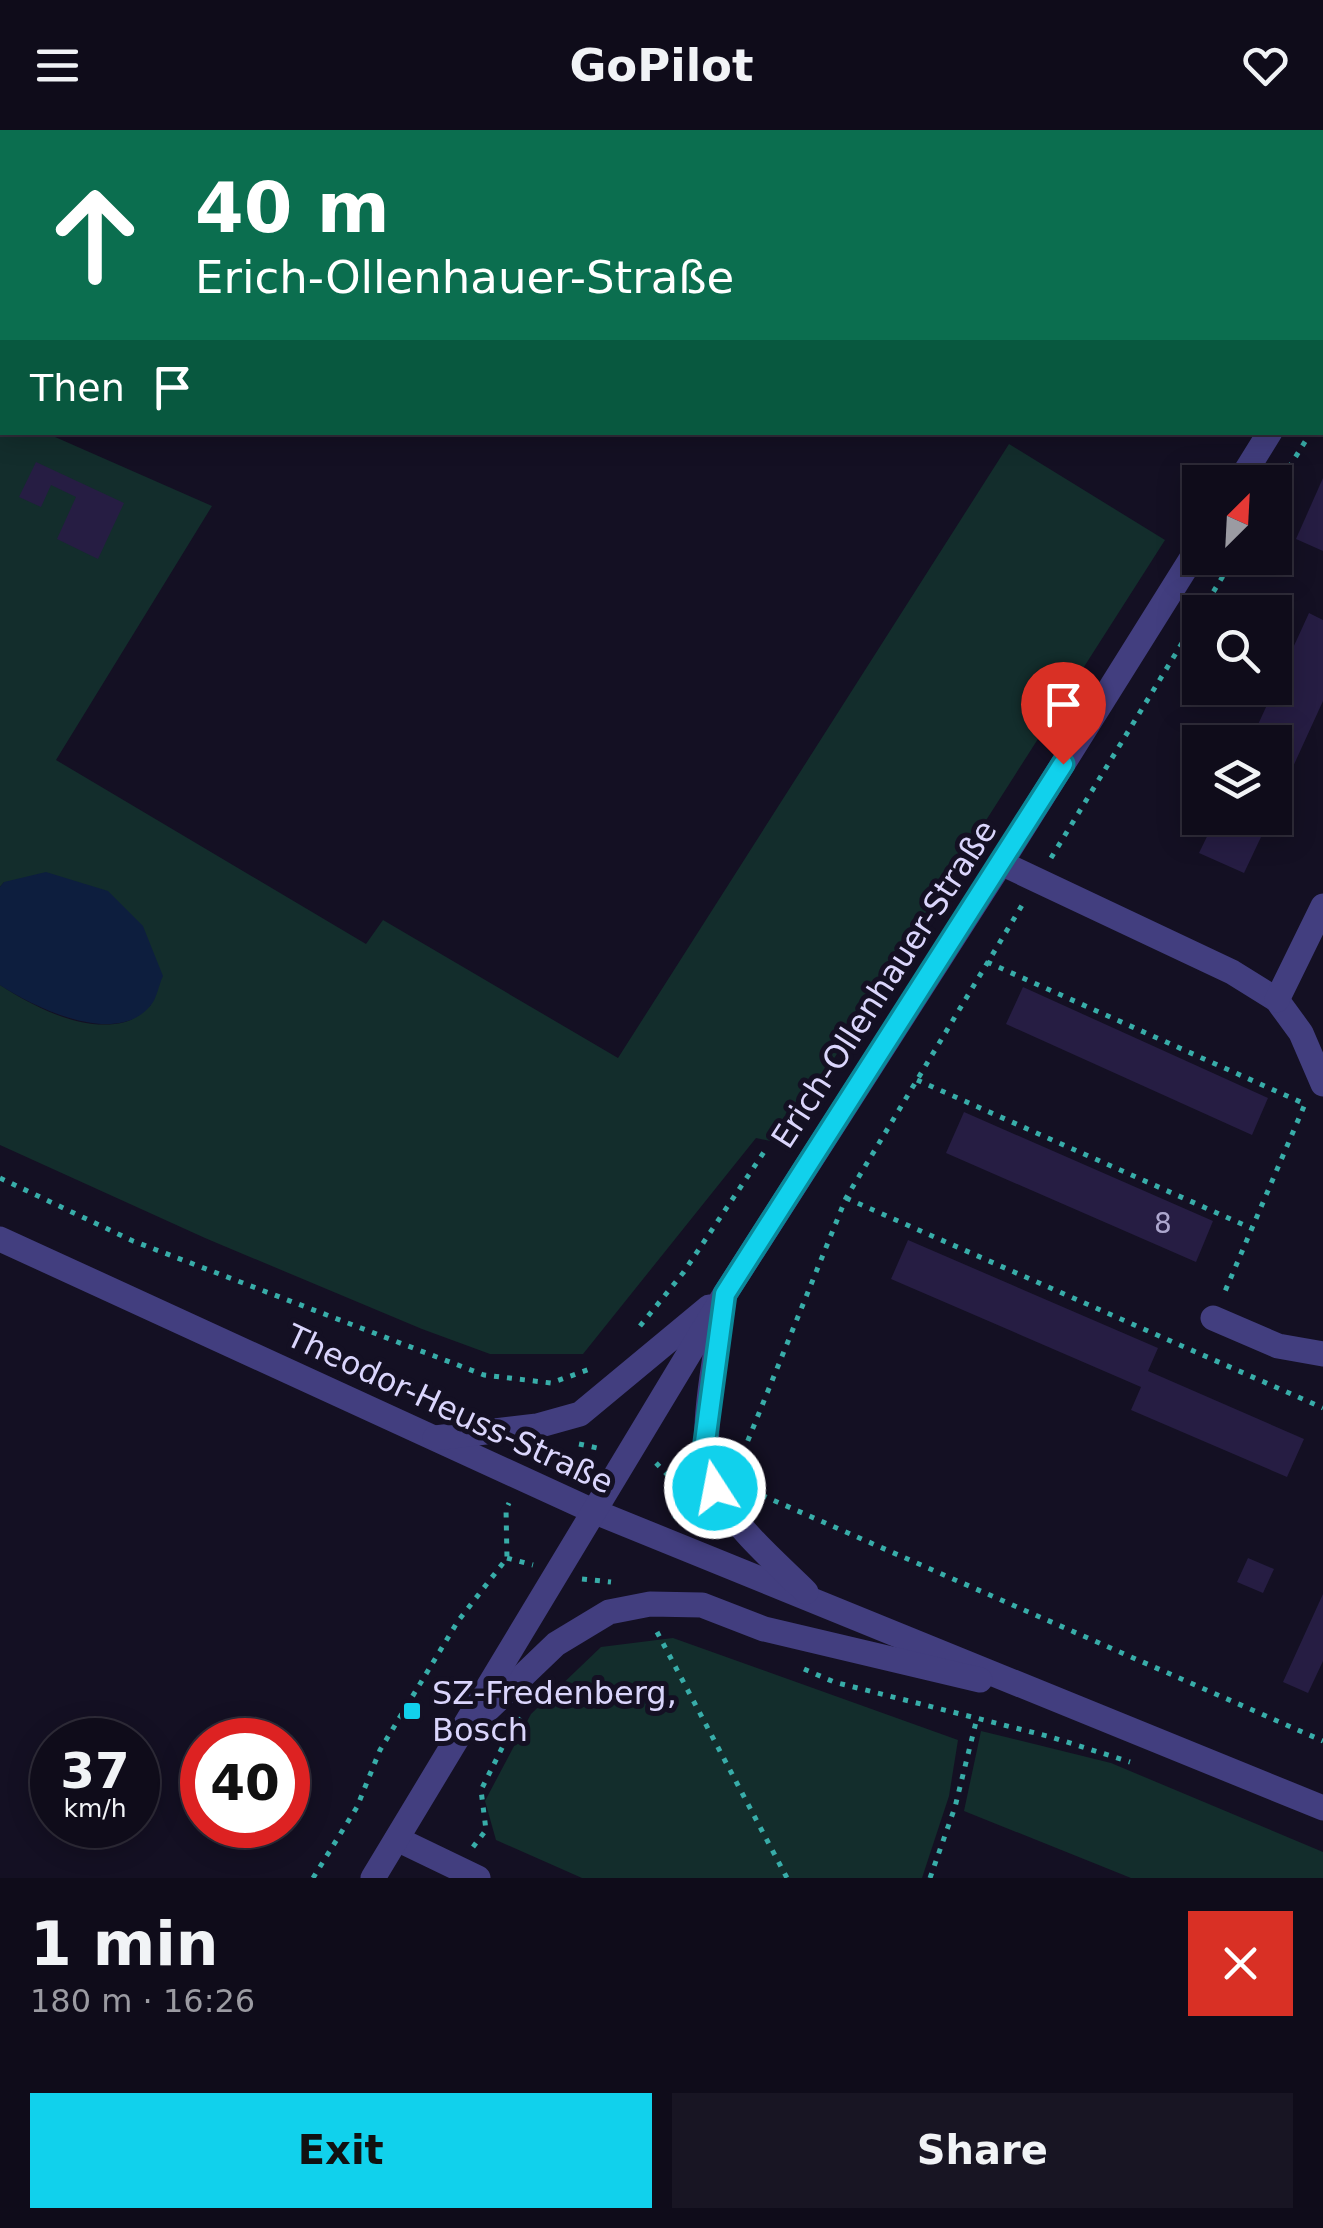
<!DOCTYPE html>
<html lang="en">
<head>
<meta charset="utf-8">
<style>
	body { margin:0; font-family:"DejaVu Sans",sans-serif; background:#181523; color:#f1f3f6; height:100vh; display:flex; flex-direction:column; font-size:38px; white-space:nowrap }
	* { box-sizing:border-box; margin:0 }
	p { font-size:32px; color:#9b9ba2 }
	.icon { flex:none; width:55px; height:55px; fill:none; stroke:currentColor; stroke-width:2; stroke-linecap:round; stroke-linejoin:round }
	.map { position:relative; height:1748px; overflow:hidden }
	.sheet { display:flex; flex-direction:column; background:#0f0c1a; flex:1 }
	.sheet>* { flex:none }
	.banner { position:absolute; left:0px; top:0px; width:1325px; height:305px; box-shadow:0 5px 25px #0003,0 0 0 2px #2f2c39; background:#0b6e4f; color:#fff; overflow:hidden }
	.needle { width:65px; rotate:24deg }
	.controls { position:absolute; left:1182px; top:335px; display:grid; gap:20px }
	.controls a { display:grid; place-items:center; width:110px; height:110px; border-radius:0px; background:#0f0c1a; box-shadow:0 5px 25px #0003,0 0 0 2px #2f2c39; font-size:50px }
	.speed { position:absolute; left:30px; top:1588px; display:flex; gap:20px; font-size:50px; font-weight:700; text-align:center }
	.speed>* { display:grid; place-content:center; width:130px; height:130px; border-radius:50%; background:#0f0c1a; box-shadow:0 5px 25px #0003,0 0 0 2px #2f2c39; line-height:1 }
	.speed small { font-size:25px; font-weight:400 }
	.speed .limit { border:15px solid #d22; background:#fff; color:#111 }
	.pin { position:absolute; display:grid; place-items:center; width:85px; height:85px; color:#fff; margin:-102px -42px; border-radius:50% 50% 50% 0; rotate:-45deg; box-shadow:0 0 10px #0007 }
	.pin .icon { rotate:45deg }
	.me { position:absolute; width:110px; margin:-55px; rotate:349deg; stroke-linejoin:round; filter:drop-shadow(0 0 8px #0008) }
	.turn { display:flex; align-items:center; gap:35px; height:210px; padding:0 30px; font-size:45px }
	.turn .icon { width:130px; height:130px; stroke-width:2.5 }
	.turn b { display:block; font-size:70px; line-height:85px }
	.then { display:flex; align-items:center; height:95px; padding:0 30px; background:#0003; gap:20px; font-size:38px }
	.round { display:grid; place-items:center; flex:none; width:105px; height:105px; border-radius:0px; background:#181523 }
	.head { display:flex; align-items:center; justify-content:space-between; height:170px; padding:0 30px }
	h1 { font-size:60px; font-weight:700; line-height:75px }
	.button { display:flex; gap:20px; margin-top:auto; padding:20px 30px }
	.button a { flex:1; height:115px; border-radius:0px; background:#11d1ec; color:#111; font-size:40px; font-weight:700; line-height:115px; text-align:center }
	.button a+a { background:#181523; color:#f1f3f6 }
	header { display:flex; justify-content:space-between; align-items:center; height:130px; padding:0 30px; background:#0f0c1a; font-size:45px; font-weight:700 }
	.map>svg:first-child { display:block }
	.green { fill:#132d2c }
	.water { fill:#0d1e3e }
	.building { fill:#261d43 }
	.lines { fill:none; stroke-linecap:round; stroke-linejoin:round }
	.path { stroke:#38ada9; stroke-width:5; stroke-dasharray:5 8; stroke-linecap:butt }
	.minor { stroke:#423e7f; stroke-width:25 }
	.route-casing { stroke:#0b8899; stroke-width:25 }
	.route { stroke:#11d1ec; stroke-width:18 }
	.poi-dot { fill:#11d1ec; stroke:#141023; stroke-width:4 }
	.labels { text-anchor:middle; dominant-baseline:central; stroke-width:10; stroke-linejoin:round; paint-order:stroke }
	.number-label { font-size:28px; fill:#ada7ce }
	.street-label { font-size:32px; fill:#dad5fc; stroke:#141023 }
	.poi-label { font-size:32px; fill:#dad5fc; stroke:#141023; text-anchor:start }
</style>
</head>
<body>
<header><svg class="icon" aria-label="menu" viewBox="0 0 24 24"><path d="M4 6h16M4 12h16M4 18h16"/></svg>GoPilot<svg class="icon" aria-label="heart" viewBox="0 0 24 24"><path d="M12 20l-8-8c-3-5 5-10 8-4 3-6 11-1 8 4z"/></svg></header>
<div class="map">
<svg width="1323" height="1748" viewBox="0 0 1323 1748">
	<rect width="100%" height="100%" fill="#141023"/>
	<g class="green">
		<path d="M0,282L2,302L46,303L212,376L56,630L366,814L383,790L618,928L1009,314L1165,410L780,1013L756,1008L583,1224H490L422,1199L205,1108L0,1015V855C34,877 83,903 125,892C134,890 143,880 151,875L4,752L0,757Z"/>
		<path d="M673,1508L958,1610L949,1666L922,1748H582L496,1710L485,1671L531,1584L601,1517Z"/>
		<path d="M981,1601L1111,1633L1323,1722V1748H1131L964,1681Z"/>
	</g>
	<path class="water" d="M46,742L108,761L143,796L163,846C159,854 157,868 151,875C117,918 35,878 0,855V757L4,752Z"/>
	<g class="building">
		<path d="M36,332L124,373L98,429L57,409L76,367L51,355L41,377L19,367Z"/>
		<path d="M1323,348V421L1296,409Z"/>
		<path d="M1309,483L1323,490V571L1275,676V612H1250Z"/>
		<path d="M1216,688H1270L1244,743L1199,723Z"/>
		<path d="M1023,857L1268,968L1252,1005L1006,894Z"/>
		<path d="M964,982L1213,1091L1196,1132L946,1023Z"/>
		<path d="M908,1110L1158,1218L1148,1241L1304,1309L1287,1347L1131,1280L1141,1257L891,1149Z"/>
		<path d="M1248,1428L1274,1439L1263,1463L1237,1452Z"/>
		<path d="M1323,1464V1531L1308,1563L1283,1552Z"/>
	</g>
	<g class="lines">
		<g class="path">
			<path d="M1322,283L1323,282"/>
			<path d="M1275,360L1311,302"/>
			<path d="M1051,728L1234,428"/>
			<path d="M987,832L1305,974L1223,1166"/>
			<path d="M917,950L1251,1098"/>
			<path d="M0,1048L133,1111L484,1245L551,1253L590,1239"/>
			<path d="M846,1068L1323,1278"/>
			<path d="M640,1196L683,1143L764,1022"/>
			<path d="M579,1314L602,1319"/>
			<path d="M656,1333L686,1364"/>
			<path d="M738,1335L846,1068L1024,772"/>
			<path d="M750,1360L1323,1611"/>
			<path d="M675,1389L686,1364"/>
			<path d="M507,1428L533,1435"/>
			<path d="M582,1449L611,1452"/>
			<path d="M657,1502L787,1748"/>
			<path d="M804,1539L834,1552L1051,1607L1130,1632"/>
			<path d="M473,1717L486,1700L481,1660L508,1606L521,1588"/>
			<path d="M313,1748L357,1677L380,1620L458,1491L507,1428L506,1379L509,1373"/>
			<path d="M930,1748L955,1677L977,1588"/>
		</g>
		<g class="minor">
			<path d="M1322,218H1323"/>
			<path d="M1239,352L1270,302"/>
			<path d="M1001,733L1232,842L1277,870L1301,903L1323,954"/>
			<path d="M1277,870L1323,776"/>
			<path d="M0,1109L593,1381L1323,1678"/>
			<path d="M723,1174C717,1225 695,1310 715,1357C732,1396 777,1433 806,1462"/>
			<path d="M1213,1188L1278,1216L1323,1224"/>
			<path d="M435,1308L537,1296L580,1284L709,1177"/>
			<path d="M483,1584L556,1514L609,1482L650,1474L702,1475L764,1499L980,1550"/>
			<path d="M397,1709L478,1748"/>
			<path d="M373,1748L725,1164L1001,733L1200,415"/>
		</g>
	</g>
	<g class="lines">
		<defs>
			<path id="route" d="M715,1358L705,1312L725,1164L1063,634"/>
		</defs>
		<use href="#route" class="route-casing"/>
		<use href="#route" class="route"/>
	</g>
	<rect class="poi-dot" x="402" y="1571" width="20" height="20" rx="5"/>
	<g class="labels">
		<g class="number-label">
			<text x="1163" y="1093">8</text>
		</g>
		<g class="street-label">
			<text transform="translate(884 854) rotate(-57)">Erich-Ollenhauer-Straße</text>
			<text transform="translate(450 1279) rotate(25)">Theodor-Heuss-Straße</text>
		</g>
		<g class="poi-label">
			<text x="432" y="1563">SZ-Fredenberg,<tspan x="432" dy="37">Bosch</tspan></text>
		</g>
	</g>
</svg>
<div class="controls">
<a><svg class="needle" viewBox="-14 -14 28 28"><path d="M0-13l5 13h-10z" fill="#e53935"/><path d="M0 13l5-13h-10z" fill="#9b9ba2"/></svg></a>
<a><svg class="icon" aria-label="search" viewBox="0 0 24 24"><circle cx="10" cy="10" r="6"/><path d="M15 15l6 6"/></svg></a>
<a><svg class="icon" aria-label="layers" viewBox="0 0 24 24"><path d="M12 4l9 5-9 5-9-5zM3 14l9 5 9-5"/></svg></a>
</div>
<div class="speed"><div>37<small>km/h</small></div><div class="limit">40</div></div>
<div class="pin" style="left:1063px;top:634px;background:#d93025"><svg class="icon" aria-label="arrive" viewBox="0 0 24 24"><path d="M6 21V4h12l-3 4 3 4H6"/></svg></div>
<svg class="me" style="left:715px;top:1358px" viewBox="-20 -20 40 40"><circle r="17" fill="#11d1ec" stroke="#fff" stroke-width="3"/><path d="M0-11L8 9 0 5-8 9z" fill="#fff"/></svg>
<div class="banner">
<div class="turn"><svg class="icon" aria-label="ahead" viewBox="0 0 24 24"><path d="M12 20V5M6 11l6-6 6 6"/></svg><div><b>40 m</b>Erich-Ollenhauer-Straße</div></div>
<div class="then">Then<svg class="icon" aria-label="arrive" viewBox="0 0 24 24"><path d="M6 21V4h12l-3 4 3 4H6"/></svg></div>
</div>
</div>
<section class="sheet">
<div class="head"><div><h1>1 min</h1><p>180 m · 16:26</p></div><a class="round" style="background:#d93025;color:#fff"><svg class="icon" aria-label="close" viewBox="0 0 24 24"><path d="M6 6l12 12M18 6L6 18"/></svg></a></div>
<div class="button"><a>Exit</a><a>Share</a></div>
</section>
</body>
</html>
